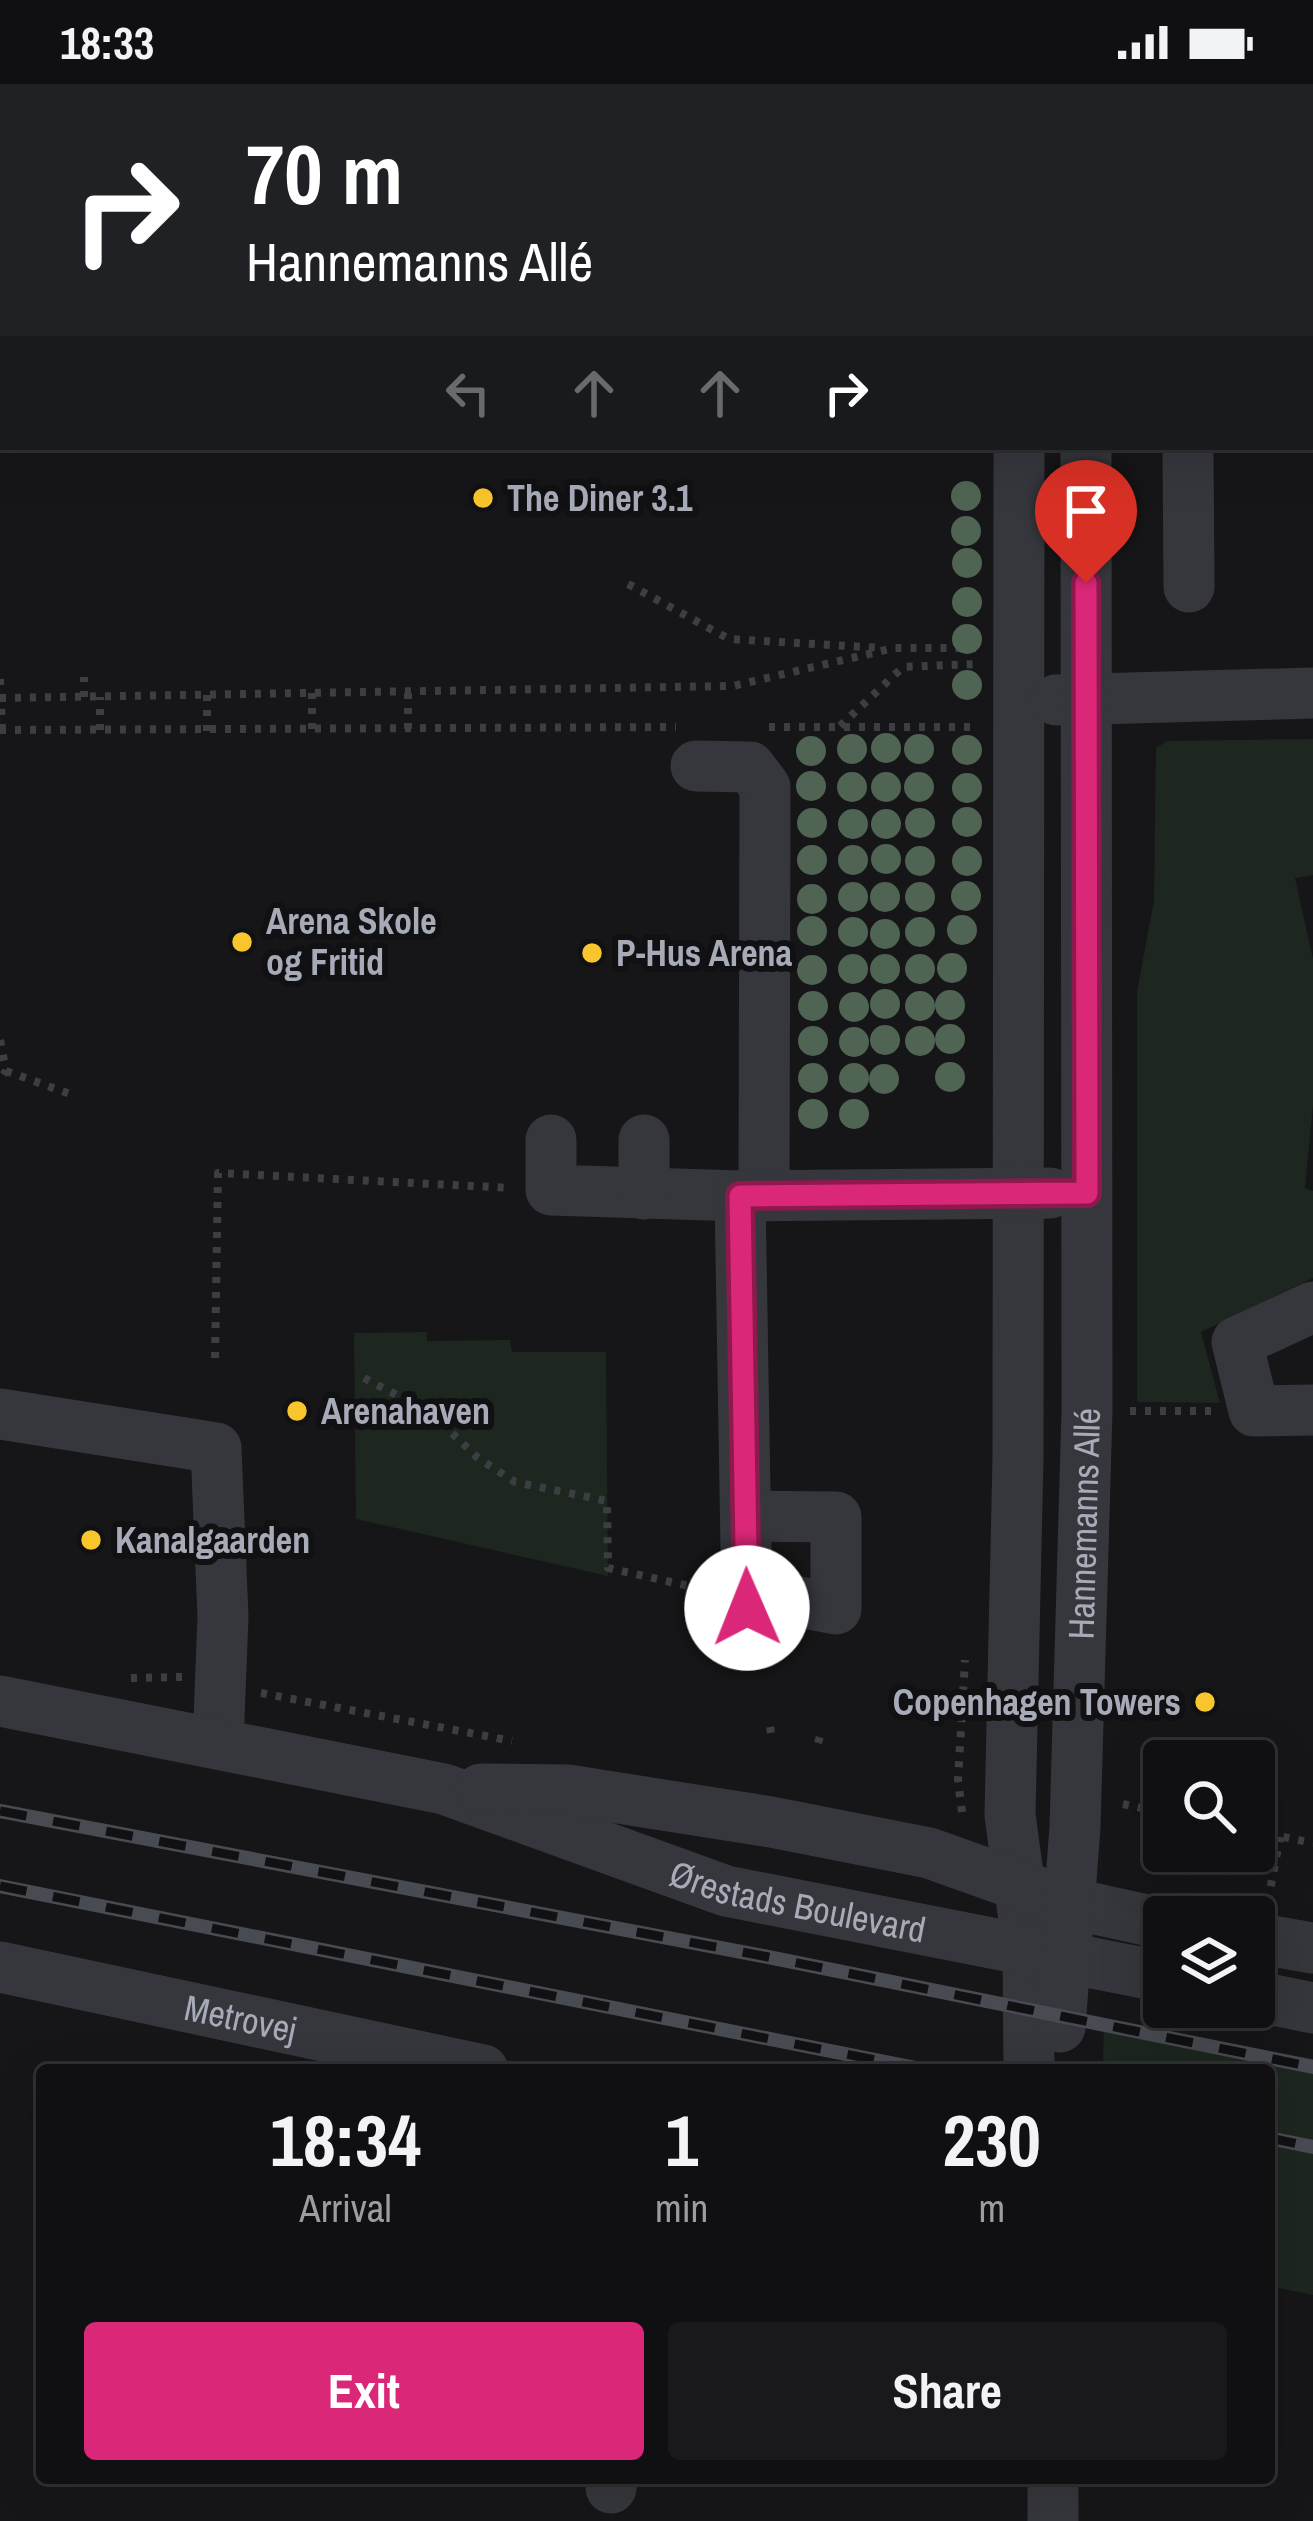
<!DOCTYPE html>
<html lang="en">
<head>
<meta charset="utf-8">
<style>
	body { margin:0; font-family:"Archivo Narrow",sans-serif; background:#19191b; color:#f1f3f6; height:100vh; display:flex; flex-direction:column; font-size:45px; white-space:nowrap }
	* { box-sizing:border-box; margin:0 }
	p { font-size:39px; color:#9c9d9f }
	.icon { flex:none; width:66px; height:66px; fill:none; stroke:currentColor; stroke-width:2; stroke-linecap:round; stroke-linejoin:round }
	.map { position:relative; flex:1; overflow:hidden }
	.details { position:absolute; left:36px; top:1980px; width:1239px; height:420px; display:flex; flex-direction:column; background:#101012; border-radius:12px; box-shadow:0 12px 48px #0002,0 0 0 3px #303032 }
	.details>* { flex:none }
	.top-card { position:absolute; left:0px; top:0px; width:1314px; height:366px; box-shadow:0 12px 48px #0002,0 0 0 3px #303032; background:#202124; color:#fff; overflow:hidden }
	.tools { position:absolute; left:1143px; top:1656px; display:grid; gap:24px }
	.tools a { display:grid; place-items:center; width:132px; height:132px; border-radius:12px; background:#101012; box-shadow:0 12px 48px #0002,0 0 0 3px #303032; font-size:60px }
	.pin { position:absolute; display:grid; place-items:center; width:102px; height:102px; color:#fff; margin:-123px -51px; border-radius:50% 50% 50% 0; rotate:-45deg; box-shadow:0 0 12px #0007 }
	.pin .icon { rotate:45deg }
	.me { position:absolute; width:132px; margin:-66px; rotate:359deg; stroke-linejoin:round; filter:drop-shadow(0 0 9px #0008) }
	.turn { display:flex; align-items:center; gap:42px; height:252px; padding:0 48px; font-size:54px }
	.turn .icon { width:156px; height:156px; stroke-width:2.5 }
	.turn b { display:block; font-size:84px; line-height:102px }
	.lanes { display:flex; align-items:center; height:114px; padding:0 48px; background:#0003; justify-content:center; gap:60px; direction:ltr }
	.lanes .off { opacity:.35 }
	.eta { display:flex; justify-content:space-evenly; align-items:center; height:204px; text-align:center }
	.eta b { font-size:72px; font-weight:700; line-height:84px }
	.primary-button { display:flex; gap:24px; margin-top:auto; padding:24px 48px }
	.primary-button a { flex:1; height:138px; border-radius:12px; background:#db2777; color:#fff; font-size:48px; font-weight:700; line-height:138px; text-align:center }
	.primary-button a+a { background:#19191b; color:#f1f3f6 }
	.status { display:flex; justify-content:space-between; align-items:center; height:84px; padding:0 60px; background:#101012; direction:ltr }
	.status svg { height:33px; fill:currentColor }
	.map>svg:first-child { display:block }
	.green { fill:#1d261f }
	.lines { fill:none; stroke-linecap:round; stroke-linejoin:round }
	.path { stroke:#3c3e44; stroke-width:8; stroke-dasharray:6 9; stroke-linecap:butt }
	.minor { stroke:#36373d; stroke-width:51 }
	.rail-casing { stroke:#494b52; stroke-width:14 }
	.rail { stroke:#111113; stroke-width:9; stroke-dasharray:27; stroke-linecap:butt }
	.tree { fill:#4f6453 }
	.route-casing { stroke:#8e194d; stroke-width:30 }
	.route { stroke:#db2777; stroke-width:21 }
	.poi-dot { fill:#f8c52d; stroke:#111113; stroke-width:4.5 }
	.labels { text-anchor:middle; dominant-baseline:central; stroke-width:12; stroke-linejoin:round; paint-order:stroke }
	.poi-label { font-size:36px; font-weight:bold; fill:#a7abb8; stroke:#111113; text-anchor:start }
	.street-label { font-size:36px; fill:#a7abb8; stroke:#111113 }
</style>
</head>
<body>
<div class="status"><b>18:33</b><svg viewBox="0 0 49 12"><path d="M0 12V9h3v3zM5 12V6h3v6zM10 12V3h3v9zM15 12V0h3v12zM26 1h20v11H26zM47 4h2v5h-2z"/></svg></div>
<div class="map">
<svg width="1313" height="2437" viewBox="0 0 1313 2437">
	<rect width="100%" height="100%" fill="#161618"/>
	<g class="green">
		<path d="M1313,655V791L1295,794L1313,875V1021L1305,1104L1313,1107V1194L1201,1248L1220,1319L1137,1318V908L1154,816L1156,664L1167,657Z"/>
		<path d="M427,1248V1257L510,1256L512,1268H606L608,1492L356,1435L354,1249Z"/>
		<path d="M1104,1935L1313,1975V2211L1269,2202V1986H1103Z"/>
	</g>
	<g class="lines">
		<g class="path">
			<path d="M618,3L625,0"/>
			<path d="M628,500L729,555L882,564"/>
			<path d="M0,595L2,646"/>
			<path d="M312,609V645"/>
			<path d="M84,613V593"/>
			<path d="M0,614L733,602L894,564H976"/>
			<path d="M840,642L903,583L976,580"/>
			<path d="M769,643H976"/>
			<path d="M408,645V608"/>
			<path d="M0,646L676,643"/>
			<path d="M100,646V613"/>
			<path d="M207,647V609"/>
			<path d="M0,956L6,987L0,995"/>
			<path d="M6,987L73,1011"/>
			<path d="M215,1274L218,1089L511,1104"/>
			<path d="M364,1294L431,1329L478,1374L515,1398L607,1417L608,1484L702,1505"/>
			<path d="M1130,1327H1211"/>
			<path d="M131,1594L182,1593"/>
			<path d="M261,1609L512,1657"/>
			<path d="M770,1643L771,1649"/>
			<path d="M818,1659L822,1646"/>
			<path d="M1123,1720L1164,1729"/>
			<path d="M962,1728L958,1696L965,1576"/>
			<path d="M1254,1747L1313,1759"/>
			<path d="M1268,1817L1280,1753"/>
		</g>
		<g class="minor">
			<path d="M1017,0V3"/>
			<path d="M1085,0V3"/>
			<path d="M1187,0V3"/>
			<path d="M1019,363L1018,1374L1010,1731L1028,1865L1029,1986"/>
			<path d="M1188,363L1189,503"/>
			<path d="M1056,616L1313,609"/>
			<path d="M696,682L750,683L765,703L764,1111"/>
			<path d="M551,1056V1106L740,1112L1050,1109"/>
			<path d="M644,1056V1110"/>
			<path d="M740,1112L747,1524"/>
			<path d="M1313,1223L1237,1258L1254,1327L1313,1326"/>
			<path d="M0,1330L216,1364L223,1533L218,1660"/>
			<path d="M746,1432L836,1433V1525L747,1508"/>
			<path id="s1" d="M0,1617L444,1705L726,1807L1164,1893"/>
			<path d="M481,1705L568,1706L771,1738L929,1769L1069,1819L1164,1840"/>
			<path d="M1254,1854L1313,1864"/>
			<path id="s2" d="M0,1883L483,1986"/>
			<path d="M1254,1912L1313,1924"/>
			<path id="s3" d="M1060,1943L1075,1743L1087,1327L1086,363"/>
			<path d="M611,2404L612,2394"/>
			<path d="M1053,2437V2394"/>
		</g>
		<defs>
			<g id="rail">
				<path d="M0,1727L763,1872L1313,1983"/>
				<path d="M0,1802L926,1986"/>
				<path d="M1269,2054L1313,2063"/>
			</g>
		</defs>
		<use href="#rail" class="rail-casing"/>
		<use href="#rail" class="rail"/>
	</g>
	<g class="tree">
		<circle cx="966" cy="412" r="15"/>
		<circle cx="966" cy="447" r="15"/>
		<circle cx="967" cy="479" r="15"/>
		<circle cx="967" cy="518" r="15"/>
		<circle cx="967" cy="555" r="15"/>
		<circle cx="967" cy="601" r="15"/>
		<circle cx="886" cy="664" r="15"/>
		<circle cx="852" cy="665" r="15"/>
		<circle cx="919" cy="665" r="15"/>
		<circle cx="967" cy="666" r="15"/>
		<circle cx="811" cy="667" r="15"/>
		<circle cx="811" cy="702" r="15"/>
		<circle cx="852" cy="703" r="15"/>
		<circle cx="886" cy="703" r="15"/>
		<circle cx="919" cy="703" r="15"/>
		<circle cx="967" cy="704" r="15"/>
		<circle cx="967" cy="738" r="15"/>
		<circle cx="812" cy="739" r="15"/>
		<circle cx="920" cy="739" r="15"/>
		<circle cx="853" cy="740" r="15"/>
		<circle cx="886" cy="740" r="15"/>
		<circle cx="886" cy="775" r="15"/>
		<circle cx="812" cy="776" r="15"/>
		<circle cx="853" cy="776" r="15"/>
		<circle cx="920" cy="777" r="15"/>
		<circle cx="967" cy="777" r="15"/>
		<circle cx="966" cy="812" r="15"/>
		<circle cx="853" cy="813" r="15"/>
		<circle cx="885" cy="813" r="15"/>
		<circle cx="920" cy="813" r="15"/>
		<circle cx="812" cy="815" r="15"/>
		<circle cx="962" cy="846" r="15"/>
		<circle cx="812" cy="847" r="15"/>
		<circle cx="853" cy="848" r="15"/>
		<circle cx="920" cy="848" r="15"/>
		<circle cx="885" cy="850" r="15"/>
		<circle cx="952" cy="884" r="15"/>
		<circle cx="853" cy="885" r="15"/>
		<circle cx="885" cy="885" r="15"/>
		<circle cx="920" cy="885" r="15"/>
		<circle cx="812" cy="886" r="15"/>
		<circle cx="885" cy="920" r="15"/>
		<circle cx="950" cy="921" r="15"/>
		<circle cx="813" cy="922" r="15"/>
		<circle cx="920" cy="922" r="15"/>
		<circle cx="854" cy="923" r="15"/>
		<circle cx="950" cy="955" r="15"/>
		<circle cx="885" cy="956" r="15"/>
		<circle cx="813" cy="957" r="15"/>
		<circle cx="920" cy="957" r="15"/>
		<circle cx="854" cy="958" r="15"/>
		<circle cx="950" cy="993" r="15"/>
		<circle cx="813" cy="994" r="15"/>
		<circle cx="854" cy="994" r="15"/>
		<circle cx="884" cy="995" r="15"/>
		<circle cx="813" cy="1030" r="15"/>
		<circle cx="854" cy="1030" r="15"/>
	</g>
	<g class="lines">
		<defs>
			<path id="route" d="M747,1524L740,1112L1087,1109L1086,499"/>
		</defs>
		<use href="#route" class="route-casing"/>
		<use href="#route" class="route"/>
	</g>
	<g class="poi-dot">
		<circle cx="483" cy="414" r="12"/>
		<circle cx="242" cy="858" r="12"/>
		<circle cx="592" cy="869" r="12"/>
		<circle cx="297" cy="1327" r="12"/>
		<circle cx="91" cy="1456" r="12"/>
		<circle cx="1205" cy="1618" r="12"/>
	</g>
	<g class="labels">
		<g class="poi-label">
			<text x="507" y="414">The Diner 3.1</text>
			<text x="266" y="837">Arena Skole<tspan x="266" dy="41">og Fritid</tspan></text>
			<text x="616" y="869">P-Hus Arena</text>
			<text x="321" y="1327">Arenahaven</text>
			<text x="115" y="1456">Kanalgaarden</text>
			<text x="1181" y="1618" text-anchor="end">Copenhagen Towers</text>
		</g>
		<g class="street-label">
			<text stroke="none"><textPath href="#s3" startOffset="504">Hannemanns Allé</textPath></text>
			<text stroke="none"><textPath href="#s1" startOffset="825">Ørestads Boulevard</textPath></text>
			<text stroke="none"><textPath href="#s2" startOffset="246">Metrovej</textPath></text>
		</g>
	</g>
</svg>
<div class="tools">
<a><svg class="icon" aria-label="search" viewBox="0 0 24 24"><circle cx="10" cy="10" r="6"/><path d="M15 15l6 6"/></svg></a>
<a><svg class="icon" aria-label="layers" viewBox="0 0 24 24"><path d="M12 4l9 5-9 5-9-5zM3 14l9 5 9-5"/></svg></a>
</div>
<div class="pin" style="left:1086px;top:499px;background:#d93025"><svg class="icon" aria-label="arrive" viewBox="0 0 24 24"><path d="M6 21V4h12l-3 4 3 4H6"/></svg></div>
<svg class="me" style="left:747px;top:1524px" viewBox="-20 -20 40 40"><circle r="19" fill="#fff"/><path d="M0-13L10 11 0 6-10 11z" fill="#db2777"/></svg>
<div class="top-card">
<div class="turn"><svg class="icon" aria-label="right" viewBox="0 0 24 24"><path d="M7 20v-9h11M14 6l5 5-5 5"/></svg><div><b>70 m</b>Hannemanns Allé</div></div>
<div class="lanes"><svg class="icon off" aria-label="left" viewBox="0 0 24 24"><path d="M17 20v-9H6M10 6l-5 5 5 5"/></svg><svg class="icon off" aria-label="ahead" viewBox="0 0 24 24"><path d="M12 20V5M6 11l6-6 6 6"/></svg><svg class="icon off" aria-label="ahead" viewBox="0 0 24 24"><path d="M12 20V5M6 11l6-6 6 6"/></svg><svg class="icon" aria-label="right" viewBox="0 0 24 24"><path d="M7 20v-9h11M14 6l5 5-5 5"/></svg></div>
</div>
<section class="details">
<div class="eta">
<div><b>18:34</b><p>Arrival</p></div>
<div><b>1</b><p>min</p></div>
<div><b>230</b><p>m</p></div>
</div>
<div class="primary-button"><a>Exit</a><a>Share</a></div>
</section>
</div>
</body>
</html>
